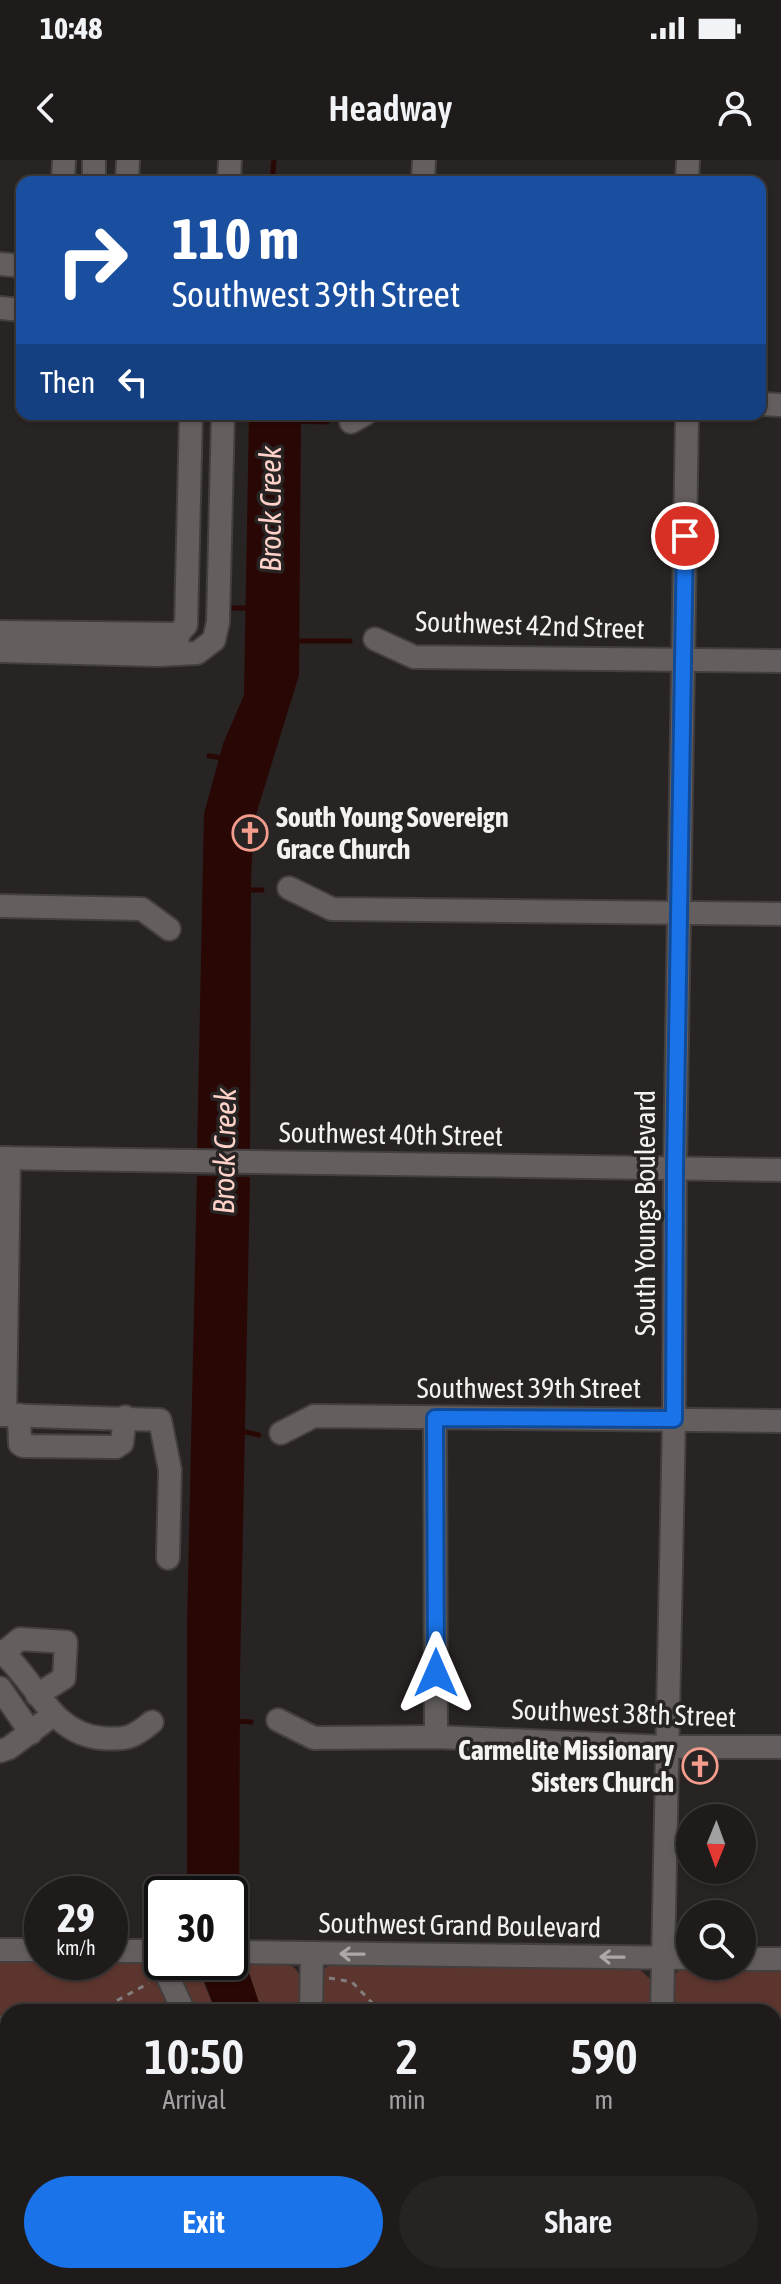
<!DOCTYPE html>
<html lang="en">
<head>
<meta charset="utf-8">
<style>
	body { margin:0; font-family:"Asap Condensed",sans-serif; background:#262423; color:#f1f3f6; height:100vh; display:flex; flex-direction:column; font-size:30px; white-space:nowrap }
	* { box-sizing:border-box; margin:0 }
	p { font-size:26px; color:#a1a1a2 }
	.icon { flex:none; width:44px; height:44px; fill:none; stroke:currentColor; stroke-width:2; stroke-linecap:round; stroke-linejoin:round }
	.map { position:relative; flex:1; overflow:hidden }
	.panel { position:absolute; left:0px; top:1844px; width:782px; height:280px; display:flex; flex-direction:column; background:#1e1b1a; border-radius:24px 24px 0 0; box-shadow:0 2px 6px #0004,0 0 0 2px #3c3939 }
	.panel>* { flex:none }
	.top-card { position:absolute; left:16px; top:16px; width:750px; height:244px; border-radius:16px; box-shadow:0 2px 6px #0004,0 0 0 2px #3c3939; background:#1a4fa0; color:#fff; overflow:hidden }
	.needle { width:52px; rotate:181deg }
	.controls { position:absolute; left:676px; top:1644px; display:grid; gap:16px }
	.controls a { display:grid; place-items:center; width:80px; height:80px; border-radius:50%; background:#1e1b1a; box-shadow:0 2px 6px #0004,0 0 0 2px #3c3939; font-size:40px }
	.speed { position:absolute; left:24px; top:1716px; display:flex; gap:16px; font-size:40px; font-weight:700; text-align:center }
	.speed>* { display:grid; place-content:center; width:104px; height:104px; border-radius:50%; background:#1e1b1a; box-shadow:0 2px 6px #0004,0 0 0 2px #3c3939; line-height:1 }
	.speed small { font-size:20px; font-weight:400 }
	.speed .limit { border:4px solid #111; border-radius:12px; background:#fff; color:#111 }
	.pin { position:absolute; display:grid; place-items:center; width:68px; height:68px; color:#fff; margin:-34px; border:4px solid #fff; border-radius:50%; box-shadow:0 2px 8px #0007 }
	.me { position:absolute; width:88px; margin:-44px; rotate:0deg; stroke-linejoin:round; filter:drop-shadow(0 0 6px #0008) }
	.turn { display:flex; align-items:center; gap:28px; height:168px; padding:0 24px; font-size:36px }
	.turn .icon { width:104px; height:104px; stroke-width:2.5 }
	.turn b { display:block; font-size:56px; line-height:68px }
	.then { display:flex; align-items:center; height:76px; padding:0 24px; background:#0003; gap:16px; font-size:30px }
	.eta { display:flex; justify-content:space-evenly; align-items:center; height:136px; text-align:center }
	.eta b { font-size:48px; font-weight:600; line-height:56px }
	.action { display:flex; gap:16px; margin-top:auto; padding:16px 24px }
	.action a { flex:1; height:92px; border-radius:48px; background:#1a73e8; color:#fff; font-size:32px; font-weight:600; line-height:92px; text-align:center }
	.action a+a { background:#262423; color:#f1f3f6 }
	.status { display:flex; justify-content:space-between; align-items:center; height:56px; padding:0 40px; background:#1e1b1a; direction:ltr }
	.status svg { height:22px; fill:currentColor }
	header { display:flex; justify-content:space-between; align-items:center; height:104px; padding:0 24px; background:#1e1b1a; font-size:36px; font-weight:600 }
	.map>svg:first-child { display:block }
	.green { fill:#5c352e }
	.water { fill:#290704 }
	.lines { fill:none; stroke-linecap:round; stroke-linejoin:round }
	.stream { stroke:#290704; stroke-width:5 }
	.minor-casing { stroke:#433f3e; stroke-width:26 }
	.path { stroke:#827e7d; stroke-width:3; stroke-dasharray:6 6; stroke-linecap:butt }
	.minor { stroke:#645f5e; stroke-width:22 }
	.oneway { stroke:#aca8a8 }
	.route-casing { stroke:#114b97; stroke-width:20 }
	.route { stroke:#1a73e8; stroke-width:14 }
	.labels { text-anchor:middle; dominant-baseline:central; stroke-width:7; stroke-linejoin:round; paint-order:stroke }
	.street-label { font-size:28px; fill:#f4f1f1; stroke:#282423 }
	.poi-label { font-size:28px; font-weight:bold; fill:#f4f1f1; stroke:#282423; text-anchor:start }
	.water-label { font-size:30px; font-style:italic; fill:#fed1c9; stroke:#282423 }
</style>
</head>
<body>
<div class="status"><b>10:48</b><svg viewBox="0 0 49 12"><path d="M0 12V9h3v3zM5 12V6h3v6zM10 12V3h3v9zM15 12V0h3v12zM26 1h20v11H26zM47 4h2v5h-2z"/></svg></div>
<header><svg class="icon" aria-label="back" viewBox="0 0 24 24"><path d="M15 5l-7 7 7 7"/></svg>Headway<svg class="icon" aria-label="person" viewBox="0 0 24 24"><circle cx="12" cy="8" r="4"/><path d="M4 21q1-7 8-7t8 7"/></svg></header>
<div class="map">
<svg width="781" height="2124" viewBox="0 0 781 2124">
	<rect width="100%" height="100%" fill="#282423"/>
	<g class="green">
		<path d="M0,1797L42,1798V1802L138,1800C158,1807 165,1833 173,1852H8V1888L0,1887Z"/>
		<path d="M337,1801L636,1806L651,1820V1852H320L321,1816L325,1808Z"/>
		<path d="M196,1804L216,1852H195L181,1822L187,1806Z"/>
		<path d="M246,1804C298,1804 303,1797 301,1852H262Z"/>
		<path d="M687,1805L781,1806V1896H774V1852H670C670,1831 667,1815 687,1805Z"/>
	</g>
	<g class="water">
		<path d="M249,254H301L299,515L254,661L251,719L250,994L197,993L204,654L223,584L244,535Z"/>
		<path d="M197,1016L250,1017L240,1513L239,1784H230V1734H187V1467Z"/>
		<path d="M201,1812L249,1813L262,1852H216Z"/>
	</g>
	<g class="lines">
		<g class="stream">
			<path d="M272,22L274,0"/>
			<path d="M296,261L327,262"/>
			<path d="M229,448H252"/>
			<path d="M295,481H350"/>
			<path d="M209,596L224,598"/>
			<path d="M247,730H262"/>
			<path d="M241,1271L259,1275"/>
			<path d="M234,1561L251,1562"/>
			<path d="M222,1802L226,1817"/>
		</g>
		<defs>
			<g id="minor">
				<path d="M63,22L64,0"/>
				<path d="M94,22V0"/>
				<path d="M127,22L128,0"/>
				<path d="M229,22L230,0"/>
				<path d="M423,22L424,0"/>
				<path d="M687,22L688,0"/>
				<path d="M0,104L22,106"/>
				<path d="M0,148L22,150"/>
				<path d="M760,244L781,245"/>
				<path d="M351,262L365,254"/>
				<path d="M0,472L178,474"/>
				<path d="M375,479L414,497L781,501"/>
				<path d="M0,491L158,495L197,493L214,480L218,462L223,254"/>
				<path d="M177,494L178,474L186,465L191,254"/>
				<path d="M289,728L332,749L781,754"/>
				<path d="M0,746L142,749L169,769"/>
				<path d="M0,998L781,1010"/>
				<path d="M0,1255L160,1260L170,1310L168,1398"/>
				<path d="M5,1255L9,998"/>
				<path d="M19,1255L20,1284L23,1286L116,1287L122,1283L125,1257"/>
				<path d="M435,1258L436,1577"/>
				<path d="M281,1273L314,1256L781,1261"/>
				<path d="M0,1491C36,1519 49,1573 101,1578C126,1580 133,1578 152,1562"/>
				<path d="M3,1493L20,1479L66,1482L64,1518L37,1535"/>
				<path d="M0,1528L31,1573"/>
				<path d="M278,1560L314,1578L436,1577L666,1587H781"/>
				<path d="M0,1591L9,1588L53,1555"/>
				<path d="M0,1790H42"/>
				<path d="M110,1791H162"/>
				<path d="M156,1791L184,1852"/>
				<path d="M230,1792L690,1798"/>
				<path d="M742,1799H781"/>
				<path d="M311,1852L312,1793"/>
				<path d="M662,1852L674,1259L675,1008L687,254"/>
				<path d="M0,1897H8"/>
				<path d="M774,1906H781"/>
				<path d="M0,2119L193,2122"/>
				<path d="M305,2123L382,2124"/>
				<path d="M656,2124V2116"/>
			</g>
		</defs>
		<use href="#minor" class="minor-casing"/>
		<g class="path">
			<path d="M186,1811L223,1809"/>
			<path d="M329,1818L352,1822L381,1852"/>
			<path d="M96,1852L149,1823"/>
			<path d="M0,1858L8,1856"/>
		</g>
		<use href="#minor" class="minor"/>
	</g>
	<defs><path id="oneway-shaft" d="M-6 0H5M1.5-3L5.5 0L1.5 3" fill="none" stroke-width="1.6" stroke-linecap="round" stroke-linejoin="round" transform="scale(2)"/></defs>
	<g class="oneway">
		<use href="#oneway-shaft" transform="translate(352 1794) rotate(-179)"/>
		<use href="#oneway-shaft" transform="translate(612 1797) rotate(-179)"/>
	</g>
	<g class="lines">
		<defs>
			<path id="route" d="M436,1513L435,1258L674,1259L675,1008L685,376"/>
		</defs>
		<use href="#route" class="route-casing"/>
		<use href="#route" class="route"/>
	</g>
	<defs>
		<symbol id="church-ring" viewBox="-11 -11 22 22"><circle r="9.5" fill="#282423" stroke="#f49d8d" stroke-width="1.5"/><path d="M-1.2-6h2.4v3.5h3.3v2.4h-3.3V6h-2.4V-.1h-3.3v-2.4h3.3Z" fill="#f49d8d"/></symbol>
	</defs>
	<g fill-rule="evenodd">
		<use href="#church-ring" x="230" y="653" width="40" height="40"/>
		<use href="#church-ring" x="680" y="1586" width="40" height="40"/>
	</g>
	<g class="labels">
		<g class="street-label">
			<text transform="translate(530 465) rotate(2)">Southwest 42nd Street</text>
			<text transform="translate(391 974) rotate(1)">Southwest 40th Street</text>
			<text transform="translate(645 1053) rotate(-90)">South Youngs Boulevard</text>
			<text x="529" y="1228">Southwest 39th Street</text>
			<text transform="translate(624 1553) rotate(2)">Southwest 38th Street</text>
			<text transform="translate(460 1765) rotate(1)">Southwest Grand Boulevard</text>
		</g>
		<g class="poi-label">
			<text x="276" y="657">South Young Sovereign<tspan x="276" dy="32">Grace Church</tspan></text>
			<text x="674" y="1590" text-anchor="end">Carmelite Missionary<tspan x="674" dy="32">Sisters Church</tspan></text>
		</g>
		<g class="water-label">
			<text transform="translate(270 349) rotate(-90)">Brock Creek</text>
			<text transform="translate(224 991) rotate(-89)">Brock Creek</text>
		</g>
	</g>
</svg>
<div class="controls">
<a><svg class="needle" viewBox="-14 -14 28 28"><path d="M0-13l5 13h-10z" fill="#e53935"/><path d="M0 13l5-13h-10z" fill="#a1a1a2"/></svg></a>
<a><svg class="icon" aria-label="search" viewBox="0 0 24 24"><circle cx="10" cy="10" r="6"/><path d="M15 15l6 6"/></svg></a>
</div>
<div class="speed"><div>29<small>km/h</small></div><div class="limit">30</div></div>
<div class="pin" style="left:685px;top:376px;background:#d93025"><svg class="icon" aria-label="arrive" viewBox="0 0 24 24"><path d="M6 21V4h12l-3 4 3 4H6"/></svg></div>
<svg class="me" style="left:436px;top:1513px" viewBox="-20 -20 40 40"><path d="M0-17L14 15 0 8-14 15z" fill="#1a73e8" stroke="#fff" stroke-width="4"/></svg>
<div class="top-card">
<div class="turn"><svg class="icon" aria-label="right" viewBox="0 0 24 24"><path d="M7 20v-9h11M14 6l5 5-5 5"/></svg><div><b>110 m</b>Southwest 39th Street</div></div>
<div class="then">Then<svg class="icon" aria-label="left" viewBox="0 0 24 24"><path d="M17 20v-9H6M10 6l-5 5 5 5"/></svg></div>
</div>
<section class="panel">
<div class="eta">
<div><b>10:50</b><p>Arrival</p></div>
<div><b>2</b><p>min</p></div>
<div><b>590</b><p>m</p></div>
</div>
<div class="action"><a>Exit</a><a>Share</a></div>
</section>
</div>
</body>
</html>
